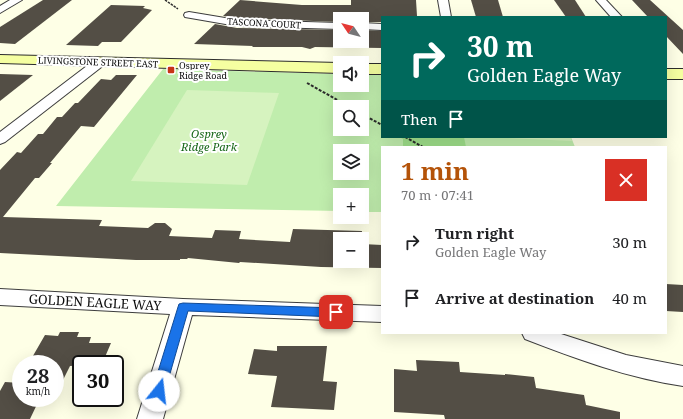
<!DOCTYPE html>
<html lang="en">
<head>
<meta charset="utf-8">
<style>
	body { margin:0; font-family:"Noto Serif",serif; background:#f6f6f6; color:#202124; height:100vh; display:flex; flex-direction:column; font-size:15px; white-space:nowrap }
	* { box-sizing:border-box; margin:0 }
	p { font-size:13px; color:#757577 }
	.icon { flex:none; width:22px; height:22px; fill:none; stroke:currentColor; stroke-width:2; stroke-linecap:round; stroke-linejoin:round }
	.map { position:relative; flex:1; overflow:hidden }
	.panel { position:absolute; left:381px; top:146px; width:286px; height:188px; display:flex; flex-direction:column; background:#fff; border-radius:0px; box-shadow:0 4px 16px #0002 }
	.panel>* { flex:none }
	.top-card { position:absolute; left:381px; top:16px; width:286px; height:122px; border-radius:0px; box-shadow:0 4px 16px #0002; background:#00695c; color:#fff; overflow:hidden }
	.needle { width:26px; rotate:305deg }
	.fabs { position:absolute; left:333px; top:12px; display:grid; gap:8px }
	.fabs a { display:grid; place-items:center; width:36px; height:36px; border-radius:0px; background:#fff; box-shadow:0 4px 16px #0002; font-size:20px }
	.speed { position:absolute; left:12px; top:355px; display:flex; gap:8px; font-size:20px; font-weight:700; text-align:center }
	.speed>* { display:grid; place-content:center; width:52px; height:52px; border-radius:50%; background:#fff; box-shadow:0 4px 16px #0002; line-height:1 }
	.speed small { font-size:10px; font-weight:400 }
	.speed .limit { border:2px solid #111; border-radius:6px; background:#fff; color:#111 }
	.pin { position:absolute; display:grid; place-items:center; width:34px; height:34px; color:#fff; margin:-17px; border-radius:8px; box-shadow:0 2px 6px #0006 }
	.me { position:absolute; width:44px; margin:-22px; rotate:16deg; stroke-linejoin:round; filter:drop-shadow(0 0 3px #0008) }
	.turn { display:flex; align-items:center; gap:14px; height:84px; padding:0 20px; font-size:18px }
	.turn .icon { width:52px; height:52px; stroke-width:2.5 }
	.turn b { display:block; font-size:28px; line-height:34px }
	.then { display:flex; align-items:center; height:38px; padding:0 20px; background:#0003; gap:8px; font-size:15px }
	.round { display:grid; place-items:center; flex:none; width:42px; height:42px; border-radius:0px; background:#f6f6f6 }
	.headline { display:flex; align-items:center; justify-content:space-between; height:68px; padding:0 20px }
	h1 { font-size:24px; font-weight:700; line-height:30px; color:#b45309 }
	ul { padding:0; list-style:none }
	li { display:flex; align-items:center; gap:12px; height:56px; padding:0 20px }
	li div { flex:1 }
	li b { display:block; font-size:15px }
	li em { font-style:normal }
	.map>svg:first-child { display:block }
	.green { fill:#c0edad; fill-rule:evenodd }
	.forest { fill:#9edf8a }
	.pitch { fill:#d6f3bf }
	.building { fill:#534e45 }
	.lines { fill:none; stroke-linecap:round; stroke-linejoin:round }
	.street-casing { stroke:#3d3d3d; stroke-width:2 }
	.secondary-casing { stroke:#2c2c2c; stroke-width:2 }
	.path-far1 { stroke:#2c2c2c; stroke-width:1.5; stroke-dasharray:2.5 1; stroke-linecap:butt }
	.path { stroke:#2c2c2c; stroke-width:2; stroke-dasharray:3 1.5; stroke-linecap:butt }
	.street { fill:#fff; fill-rule:evenodd }
	.secondary { fill:#f5ffa1; fill-rule:evenodd }
	.route { fill:#1a73e8; stroke:#114b97 }
	.poi-dot { fill:#c73415; stroke:#fff; stroke-width:1.5 }
	.labels { text-anchor:middle; dominant-baseline:central; stroke-width:4; stroke-linejoin:round; paint-order:stroke }
	.far-street-label { font-size:9px; fill:#0a0a0a; stroke:#fff }
	.far-poi-label { font-size:9px; fill:#0a0a0a; stroke:#fff; text-anchor:start }
	.park-label { font-size:11px; font-style:italic; fill:#156616; stroke:#fff }
	.near-street-label { font-size:13px; fill:#0a0a0a; stroke:#fff }
</style>
</head>
<body>
<div class="map">
<svg width="683" height="419" viewBox="0 0 683 419">
	<rect width="100%" height="100%" fill="#feffe6"/>
	<path class="green" d="M163,69L340,74V85H362V74L382,75V137H571L575,147H382V212H362V195H340V211L56,206ZM340,107H362V129H340ZM340,151H362V173H340Z"/>
	<path class="forest" d="M399,137H464L466,147H403V139Z"/>
	<g class="pitch">
		<path d="M187,90L279,93L247,185L131,181Z"/>
		<path d="M489,137H570L572,141Z"/>
	</g>
	<g class="building">
		<path d="M43,0H72L15,44L0,43V27Z"/>
		<path d="M240,0L302,5H351V0H416L417,16H382V22H362V19H340V22L237,18L223,16Z"/>
		<path d="M471,0H498L503,17H476Z"/>
		<path d="M554,0H575L586,17H566Z"/>
		<path d="M632,0H650L683,30V54L666,36V17H648Z"/>
		<path d="M111,5L145,6L143,8L152,10L121,42H102L98,46L66,45Z"/>
		<path d="M215,24L237,28L340,30V41H362V30L382,31V48L315,47L310,49L302,47H252L253,46L194,44Z"/>
		<path d="M0,74L33,75L0,101Z"/>
		<path d="M116,75H137L94,127L81,126L50,163H52L39,178H35L3,217L102,220L99,226L148,228L155,223H165L172,229L169,236L212,238L215,230L241,231L239,239L290,242L293,229L362,231L361,239H340V261H362V244L382,245V268L321,267L240,262L239,263L188,258L187,259H180V260H136L0,253V170L17,152L21,153L38,134H43L57,117H62L75,103H78L101,79L111,80Z"/>
		<path d="M666,284L683,285V312L666,311Z"/>
		<path d="M60,332H79L77,337H91L89,343H111L102,364L70,366L55,396V362L30,361L45,335L58,336Z"/>
		<path d="M277,346H327L323,381L337,382L334,410L271,407L277,376L248,374L254,349L277,351Z"/>
		<path d="M416,360L459,362L460,372L505,375V374L534,377L536,388L584,395L586,405L620,412V419H445L444,415L394,412V369L417,371Z"/>
		<path d="M5,382L21,383V398H40L30,419H0V391Z"/>
	</g>
	<g class="lines">
		<defs>
			<g id="street">
				<path d="M10,0H22L0,13V6Z"/>
				<path d="M438,0H448L451,17H441Z"/>
				<path d="M596,0H606L622,17H611Z"/>
				<path d="M189,12L237,20L340,23V29L237,26L185,17L184,15L185,13Z"/>
				<path d="M362,23L382,24V30L362,29Z"/>
				<path d="M100,58L104,59L106,62L104,65L5,142L0,144V132L96,59Z"/>
				<path d="M0,289L183,299L382,306V322L192,315L163,419H137L170,314L0,305Z"/>
				<path d="M522,333H558L626,355L683,366V386C628,378 577,359 525,339Z"/>
			</g>
			<g id="secondary">
				<path d="M0,55L340,63V73L0,63Z"/>
				<rect x="362" y="64" width="20" height="10"/>
				<rect x="666" y="69" width="17" height="10"/>
			</g>
		</defs>
		<use href="#street" class="street-casing"/>
		<use href="#secondary" class="secondary-casing"/>
		<path class="path-far1" d="M165,0L178,9"/>
		<g class="path">
			<path d="M307,83L350,107"/>
			<path d="M362,114L382,125"/>
			<path d="M405,137L423,147"/>
		</g>
		<use href="#street" class="street"/>
		<use href="#secondary" class="secondary"/>
	</g>
	<path class="route" d="M183,303L336,308L340,310L342,312L340,315L336,317L188,311L165,391L163,395L159,396L154,395L152,391L178,307L179,304Z"/>
	<rect class="poi-dot" x="167" y="66" width="8" height="8" rx="2"/>
	<g class="labels">
		<g class="far-street-label">
			<text transform="translate(264 23) rotate(3)">TASCONA COURT</text>
			<text transform="translate(98 62) rotate(2)">LIVINGSTONE STREET EAST</text>
		</g>
		<g class="far-poi-label">
			<text x="179" y="65">Osprey<tspan x="179" dy="10">Ridge Road</tspan></text>
		</g>
		<g class="park-label">
			<text x="209" y="133">Osprey<tspan x="209" dy="13">Ridge Park</tspan></text>
		</g>
		<g class="near-street-label">
			<text transform="translate(95 302) rotate(3)">GOLDEN EAGLE WAY</text>
		</g>
	</g>
</svg>
<div class="fabs">
<a><svg class="needle" viewBox="-14 -14 28 28"><path d="M0-13l5 13h-10z" fill="#e53935"/><path d="M0 13l5-13h-10z" fill="#757577"/></svg></a>
<a><svg class="icon" aria-label="sound" viewBox="0 0 24 24"><path d="M4 9h4l5-4v14l-5-4H4zM17 9q2 3 0 6"/></svg></a>
<a><svg class="icon" aria-label="search" viewBox="0 0 24 24"><circle cx="10" cy="10" r="6"/><path d="M15 15l6 6"/></svg></a>
<a><svg class="icon" aria-label="layers" viewBox="0 0 24 24"><path d="M12 4l9 5-9 5-9-5zM3 14l9 5 9-5"/></svg></a>
<a>+</a>
<a>−</a>
</div>
<div class="speed"><div>28<small>km/h</small></div><div class="limit">30</div></div>
<div class="pin" style="left:336px;top:312px;background:#d93025"><svg class="icon" aria-label="arrive" viewBox="0 0 24 24"><path d="M6 21V4h12l-3 4 3 4H6"/></svg></div>
<svg class="me" style="left:159px;top:391px" viewBox="-20 -20 40 40"><circle r="19" fill="#fff"/><path d="M0-13L10 11 0 6-10 11z" fill="#1a73e8"/></svg>
<div class="top-card">
<div class="turn"><svg class="icon" aria-label="right" viewBox="0 0 24 24"><path d="M7 20v-9h11M14 6l5 5-5 5"/></svg><div><b>30 m</b>Golden Eagle Way</div></div>
<div class="then">Then<svg class="icon" aria-label="arrive" viewBox="0 0 24 24"><path d="M6 21V4h12l-3 4 3 4H6"/></svg></div>
</div>
<section class="panel">
<div class="headline"><div><h1>1 min</h1><p>70 m · 07:41</p></div><a class="round" style="background:#d93025;color:#fff"><svg class="icon" aria-label="close" viewBox="0 0 24 24"><path d="M6 6l12 12M18 6L6 18"/></svg></a></div>
<ul>
<li><svg class="icon" aria-label="right" viewBox="0 0 24 24"><path d="M7 20v-9h11M14 6l5 5-5 5"/></svg><div><b>Turn right</b><p>Golden Eagle Way</p></div><em>30 m</em></li>
<li><svg class="icon" aria-label="arrive" viewBox="0 0 24 24"><path d="M6 21V4h12l-3 4 3 4H6"/></svg><div><b>Arrive at destination</b></div><em>40 m</em></li>
</ul>
</section>
</div>
</body>
</html>
